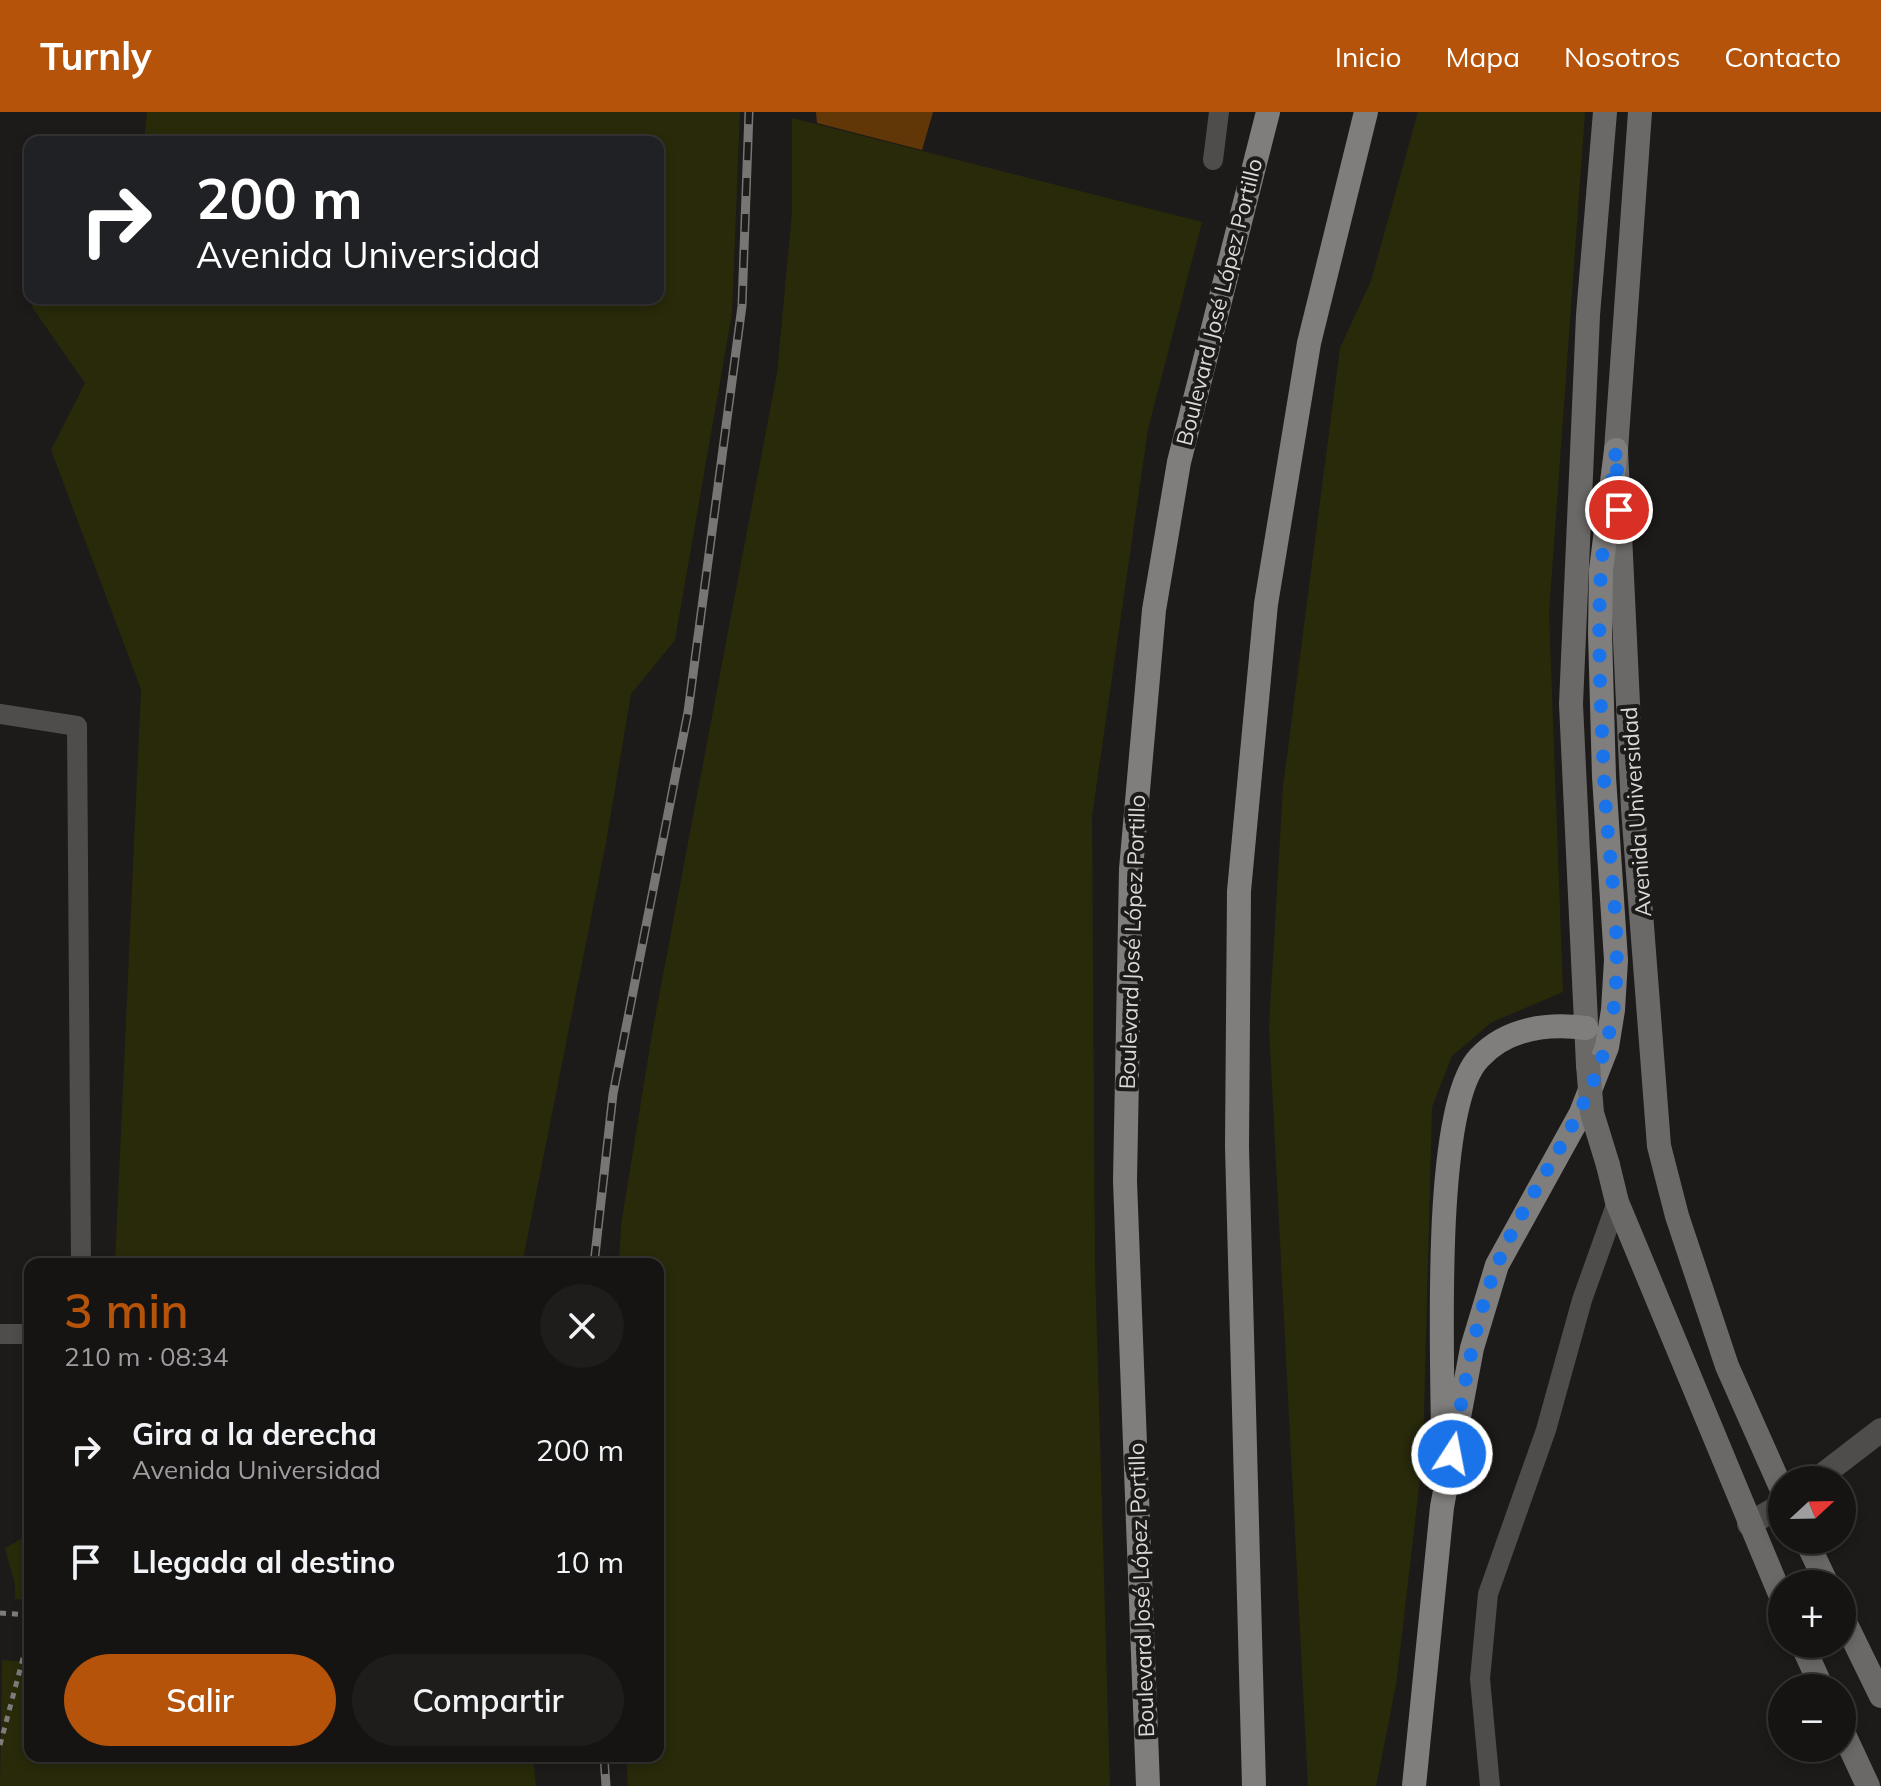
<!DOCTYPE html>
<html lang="es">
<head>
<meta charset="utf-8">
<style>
	body { margin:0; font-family:Mulish,sans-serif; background:#1f1d1c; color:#f1f3f6; height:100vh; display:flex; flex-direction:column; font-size:30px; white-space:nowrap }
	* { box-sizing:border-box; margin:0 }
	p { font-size:26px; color:#9e9ea0 }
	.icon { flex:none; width:44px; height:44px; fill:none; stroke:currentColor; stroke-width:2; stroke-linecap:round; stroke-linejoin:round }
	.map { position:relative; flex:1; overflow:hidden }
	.panel { position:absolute; left:24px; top:1146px; width:640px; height:504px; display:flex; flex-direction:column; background:#161413; border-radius:16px; box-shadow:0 4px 12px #0003,0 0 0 2px #353333 }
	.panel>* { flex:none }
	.hud { position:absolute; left:24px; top:24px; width:640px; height:168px; border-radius:16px; box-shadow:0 4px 12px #0003,0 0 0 2px #353333; background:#202124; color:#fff; overflow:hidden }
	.needle { width:52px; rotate:68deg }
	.buttons { position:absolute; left:1768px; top:1354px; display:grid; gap:16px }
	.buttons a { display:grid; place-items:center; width:88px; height:88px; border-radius:50%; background:#161413; box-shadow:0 4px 12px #0003,0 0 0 2px #353333; font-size:40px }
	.pin { position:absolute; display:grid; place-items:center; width:68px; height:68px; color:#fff; margin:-34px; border:4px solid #fff; border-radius:50%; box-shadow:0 2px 8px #0007 }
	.me { position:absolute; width:88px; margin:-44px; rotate:11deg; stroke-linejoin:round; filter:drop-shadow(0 0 6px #0008) }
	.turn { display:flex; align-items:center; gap:28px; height:168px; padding:0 40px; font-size:36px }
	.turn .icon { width:104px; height:104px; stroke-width:2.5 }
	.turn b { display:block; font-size:56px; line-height:68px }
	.round { display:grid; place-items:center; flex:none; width:84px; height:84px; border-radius:42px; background:#1f1d1c }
	.summary { display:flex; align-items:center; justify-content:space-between; height:136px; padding:0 40px }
	h1 { font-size:48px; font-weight:600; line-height:60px; color:#b45309 }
	.button { display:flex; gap:16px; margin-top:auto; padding:16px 40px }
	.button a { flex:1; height:92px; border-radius:48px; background:#b45309; color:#fff; font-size:32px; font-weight:600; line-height:92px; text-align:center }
	.button a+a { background:#1f1d1c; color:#f1f3f6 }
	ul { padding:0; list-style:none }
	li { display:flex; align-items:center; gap:24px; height:112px; padding:0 40px }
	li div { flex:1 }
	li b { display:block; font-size:30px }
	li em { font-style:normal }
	header { display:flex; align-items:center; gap:48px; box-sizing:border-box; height:112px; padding:0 40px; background:#b45309; color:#fff }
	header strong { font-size:38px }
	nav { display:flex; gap:44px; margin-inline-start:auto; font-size:28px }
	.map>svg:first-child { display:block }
	.green { fill:#292a0a }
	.building { fill:#613707 }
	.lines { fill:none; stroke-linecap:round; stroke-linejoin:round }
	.path { stroke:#7e7c7b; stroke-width:5; stroke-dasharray:6 6; stroke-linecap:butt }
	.lane { stroke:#4e4d4c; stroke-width:20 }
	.street { stroke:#4e4d4c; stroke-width:24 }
	.secondary { stroke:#6b6967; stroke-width:24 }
	.primary { stroke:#807e7c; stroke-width:24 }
	.rail-casing { stroke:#777674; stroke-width:9 }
	.rail { stroke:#1d1b19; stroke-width:6; stroke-dasharray:18; stroke-linecap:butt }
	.secondary-bridge { stroke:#6b6967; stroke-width:24 }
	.route { stroke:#1a73e8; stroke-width:14; stroke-dasharray:0 25.2 }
	.labels { text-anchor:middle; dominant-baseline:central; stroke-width:8; stroke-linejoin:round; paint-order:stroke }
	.street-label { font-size:22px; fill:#dbdad9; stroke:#1d1b19 }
</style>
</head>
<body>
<header>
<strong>Turnly</strong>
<nav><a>Inicio</a><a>Mapa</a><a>Nosotros</a><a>Contacto</a></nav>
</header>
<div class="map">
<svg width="1881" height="1674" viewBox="0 0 1881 1674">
	<rect width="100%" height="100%" fill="#1d1b19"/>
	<g class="green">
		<path d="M147,0H740L732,201L675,528L631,582L605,736L522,1152H115L141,577L51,338L85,271L32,195L34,186H658V30H144Z"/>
		<path d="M1418,0H1585L1549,501L1563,880L1492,910L1452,944L1432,995L1423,1341L1396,1573L1376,1674H1308L1269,915L1283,675L1340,236L1371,169Z"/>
		<path d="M792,6L1202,110L1148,317L1092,704L1095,1156L1110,1674H628L626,1644H658V1152H619L621,1113L653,916L777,261L792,101Z"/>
		<path d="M30,1422V1488L15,1487V1473L5,1436Z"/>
		<path d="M2,1548L30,1550V1644H533L536,1674H0Z"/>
	</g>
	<path class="building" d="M816,0H933L922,38L817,11Z"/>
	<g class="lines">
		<g class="path">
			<path d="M0,1501L30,1503"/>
			<path d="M0,1633L30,1520"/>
		</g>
		<g class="lane">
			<path d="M1213,48L1219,0"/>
			<path d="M0,602L77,614L81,1152"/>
			<path d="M0,1222H30"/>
			<path d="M1490,1674L1480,1567L1488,1482L1546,1318L1582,1188L1617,1090"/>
		</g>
		<g class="street">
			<path d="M1816,1368L1881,1318"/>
			<path d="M1749,1412L1782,1393"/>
		</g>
		<g class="secondary">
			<path d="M1640,0L1616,338L1633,697L1659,1034L1677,1104L1727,1254L1782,1378"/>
			<path d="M1588,953L1571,592L1588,203L1605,0"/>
			<path d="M1608,1053L1617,1090L1782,1487"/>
			<path d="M1806,1428L1827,1472"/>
			<path d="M1842,1504L1881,1584"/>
			<path d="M1802,1532L1822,1576"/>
			<path d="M1842,1618L1868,1674"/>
		</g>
		<g class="primary">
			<path d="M1443,1329C1443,1252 1431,997 1479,946C1507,916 1548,911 1586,916"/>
			<path d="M1148,1674L1125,1069L1131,757L1154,498L1179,350L1268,0"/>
			<path d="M1254,1674L1237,1035L1239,779L1266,492L1309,231L1366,0"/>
			<path d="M1414,1674L1442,1395L1472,1236L1497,1153L1581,1001L1607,935L1613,898L1616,848L1604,665L1600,521L1601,458L1616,338"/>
		</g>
		<defs>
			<g id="rail">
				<path d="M594,1152L613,982L688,600L742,194L749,0"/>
				<path d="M604,1644L606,1674"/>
			</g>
		</defs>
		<use href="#rail" class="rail-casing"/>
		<use href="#rail" class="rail"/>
		<path class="secondary-bridge" d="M1588,953L1592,1001L1608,1053"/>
	</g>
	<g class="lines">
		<path class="route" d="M1452,1342C1464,1279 1473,1213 1497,1153C1533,1067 1598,996 1613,901C1624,825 1607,742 1604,665C1601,597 1597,527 1601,459C1604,419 1611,378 1616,338L1619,398"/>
	</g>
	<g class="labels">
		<g class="street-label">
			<text transform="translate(1219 190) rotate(-76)">Boulevard José López Portillo</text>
			<text transform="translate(1636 700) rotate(-94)">Avenida Universidad</text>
			<text transform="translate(1132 830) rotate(-88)">Boulevard José López Portillo</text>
			<text transform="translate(1141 1478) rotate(-92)">Boulevard José López Portillo</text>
		</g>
	</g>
</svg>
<div class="buttons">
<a><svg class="needle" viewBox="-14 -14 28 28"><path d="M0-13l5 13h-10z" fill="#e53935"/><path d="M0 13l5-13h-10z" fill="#9e9ea0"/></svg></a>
<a>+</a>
<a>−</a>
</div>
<div class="pin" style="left:1619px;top:398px;background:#d93025"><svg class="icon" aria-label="arrive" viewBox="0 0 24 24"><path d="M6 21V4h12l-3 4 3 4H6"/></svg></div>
<svg class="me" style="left:1452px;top:1342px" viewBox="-20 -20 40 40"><circle r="17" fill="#1a73e8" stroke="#fff" stroke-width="3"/><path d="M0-11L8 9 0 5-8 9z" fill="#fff"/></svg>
<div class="hud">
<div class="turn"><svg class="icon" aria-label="right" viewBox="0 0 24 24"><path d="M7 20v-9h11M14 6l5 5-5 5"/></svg><div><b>200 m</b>Avenida Universidad</div></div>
</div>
<section class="panel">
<div class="summary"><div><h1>3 min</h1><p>210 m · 08:34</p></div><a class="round"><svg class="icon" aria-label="close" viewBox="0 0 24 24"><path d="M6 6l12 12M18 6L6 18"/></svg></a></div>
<ul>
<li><svg class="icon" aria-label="right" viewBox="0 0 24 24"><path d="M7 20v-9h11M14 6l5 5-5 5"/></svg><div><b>Gira a la derecha</b><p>Avenida Universidad</p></div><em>200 m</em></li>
<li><svg class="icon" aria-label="arrive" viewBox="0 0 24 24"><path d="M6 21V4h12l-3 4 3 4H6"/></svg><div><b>Llegada al destino</b></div><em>10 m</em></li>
</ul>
<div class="button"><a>Salir</a><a>Compartir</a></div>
</section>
</div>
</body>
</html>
